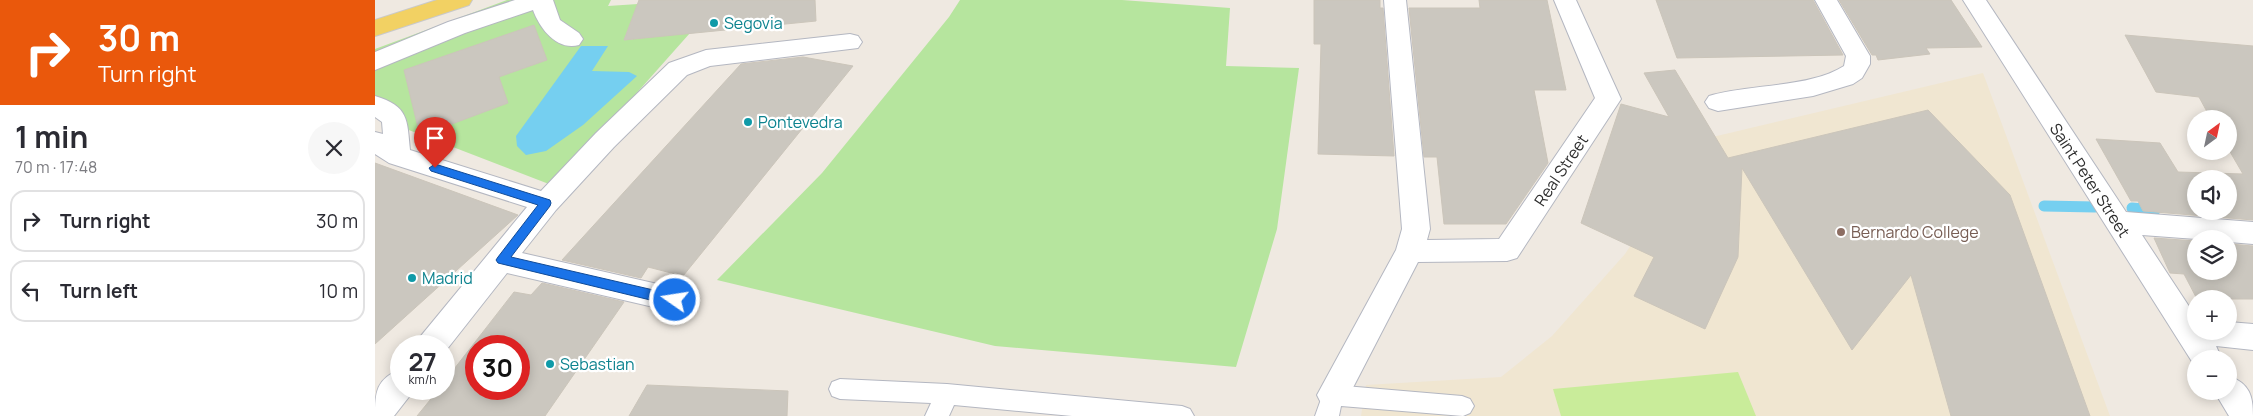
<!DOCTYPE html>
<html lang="en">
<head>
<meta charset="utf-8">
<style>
	body { margin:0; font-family:Manrope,sans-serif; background:#f7f7f7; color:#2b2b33; height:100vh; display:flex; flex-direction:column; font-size:19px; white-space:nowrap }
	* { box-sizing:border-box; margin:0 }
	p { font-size:16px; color:#7c7c81 }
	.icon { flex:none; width:28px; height:28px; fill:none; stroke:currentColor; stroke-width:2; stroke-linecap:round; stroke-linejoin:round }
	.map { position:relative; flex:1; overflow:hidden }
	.side { display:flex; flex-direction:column; background:#fff; width:375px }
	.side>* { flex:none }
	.hud { background:#ea580c; color:#fff; overflow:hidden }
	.needle { width:32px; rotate:33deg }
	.fabs { position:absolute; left:1812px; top:110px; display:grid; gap:10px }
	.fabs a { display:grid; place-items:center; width:50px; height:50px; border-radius:50%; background:#fff; box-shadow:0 2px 12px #0003; font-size:25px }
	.speed { position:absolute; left:15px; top:335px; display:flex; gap:10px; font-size:25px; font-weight:700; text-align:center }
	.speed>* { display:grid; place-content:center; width:65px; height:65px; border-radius:50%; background:#fff; box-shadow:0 2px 12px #0003; line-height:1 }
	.speed small { font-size:12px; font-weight:400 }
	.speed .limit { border:8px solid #d22; background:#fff; color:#111 }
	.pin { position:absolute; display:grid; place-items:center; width:42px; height:42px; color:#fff; margin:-51px -21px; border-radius:50% 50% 50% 0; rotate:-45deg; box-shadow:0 0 5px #0007 }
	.pin .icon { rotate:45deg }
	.me { position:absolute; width:55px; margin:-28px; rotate:283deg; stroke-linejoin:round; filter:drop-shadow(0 0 4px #0008) }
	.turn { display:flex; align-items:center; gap:18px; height:105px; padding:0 15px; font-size:22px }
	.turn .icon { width:65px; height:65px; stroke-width:2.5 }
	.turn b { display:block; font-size:35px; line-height:42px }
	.round { display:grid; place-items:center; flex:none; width:52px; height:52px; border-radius:26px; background:#f7f7f7 }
	.head { display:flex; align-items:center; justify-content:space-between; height:85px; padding:0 15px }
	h1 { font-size:30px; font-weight:700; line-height:38px }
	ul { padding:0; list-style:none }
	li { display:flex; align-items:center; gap:15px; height:62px; margin:0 10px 8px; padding:0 5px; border:2px solid #e1e1e2; border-radius:15px }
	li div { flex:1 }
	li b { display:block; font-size:19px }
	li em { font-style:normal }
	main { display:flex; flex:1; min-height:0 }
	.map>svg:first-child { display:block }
	.education { fill:#f0e6d1 }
	.green { fill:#b6e59e }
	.pitch { fill:#c9ec9a }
	.water { fill:#75cff0 }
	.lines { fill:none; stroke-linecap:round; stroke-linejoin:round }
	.stream { stroke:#75cff0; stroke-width:11 }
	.building { fill:#cbc7bf; stroke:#cbc5ba; fill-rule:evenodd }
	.service-casing { stroke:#b4b7c1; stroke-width:2 }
	.minor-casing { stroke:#b4b7c1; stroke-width:2 }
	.primary-casing { stroke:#c9c9c9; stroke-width:2 }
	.service { fill:#fff; fill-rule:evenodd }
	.minor { fill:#fff; fill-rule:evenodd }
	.primary { fill:#f2d163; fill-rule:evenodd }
	.route { fill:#1a73e8; stroke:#114b97 }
	.culture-dot { fill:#0f9aa8; stroke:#fff; stroke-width:2 }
	.education-dot { fill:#8d6e63; stroke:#fff; stroke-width:2 }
	.labels { text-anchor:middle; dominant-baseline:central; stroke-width:4.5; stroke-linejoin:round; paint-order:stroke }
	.culture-label { font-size:16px; fill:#0d838f; stroke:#fff; text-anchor:start }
	.street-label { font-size:16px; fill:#2e2e2e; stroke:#fff }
	.education-label { font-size:16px; fill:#785e54; stroke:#fff; text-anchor:start }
</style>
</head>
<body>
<main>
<section class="side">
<div class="hud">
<div class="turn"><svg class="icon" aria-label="right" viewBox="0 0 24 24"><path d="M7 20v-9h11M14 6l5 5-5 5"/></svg><div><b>30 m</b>Turn right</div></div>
</div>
<div class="head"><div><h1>1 min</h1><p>70 m · 17:48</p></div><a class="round"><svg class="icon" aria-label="close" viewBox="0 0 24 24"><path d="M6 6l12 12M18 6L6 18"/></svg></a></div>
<ul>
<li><svg class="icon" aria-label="right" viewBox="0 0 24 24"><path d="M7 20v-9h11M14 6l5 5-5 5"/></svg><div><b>Turn right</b></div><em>30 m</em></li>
<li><svg class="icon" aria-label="left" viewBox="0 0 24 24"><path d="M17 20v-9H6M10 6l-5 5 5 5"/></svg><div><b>Turn left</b></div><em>10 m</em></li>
</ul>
</section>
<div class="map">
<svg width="1878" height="416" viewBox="0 0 1878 416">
	<rect width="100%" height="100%" fill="#efe9e1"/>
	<path class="education" d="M1608,73L1735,416H986L991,385L1126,377L1177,336L1250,254L1325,140Z"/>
	<g class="green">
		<path d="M132,0H236L233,6L263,4L249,40L315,33L179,186L0,117V49Z"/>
		<path d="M585,0H747L855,8L851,66L924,68L902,229L861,367L620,346L342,280L447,173L574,17Z"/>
	</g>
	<path class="pitch" d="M1363,372L1381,416H1186L1178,389Z"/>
	<path class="water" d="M206,46H233L217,71L254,72L262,76L208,125L171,151L151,155L142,146L141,136Z"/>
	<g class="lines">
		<g class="stream">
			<path d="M1669,206L1720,207"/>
			<path d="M1757,208L1780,210"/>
		</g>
	</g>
	<g class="building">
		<path d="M264,0H440L441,21L249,40Z"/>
		<path d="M939,0H1005V8H1008L1019,156L943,154L946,44H939Z"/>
		<path d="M1104,0H1172L1191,90H1159L1173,163L1131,224H1069L1062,157H1049L1034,8H1105Z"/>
		<path d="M1281,0H1438L1468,55L1302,58Z"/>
		<path d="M1464,0H1576L1607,47L1551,48L1555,54L1503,60L1501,55H1497Z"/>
		<path d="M159,25L172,60L124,77L133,103L45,136L29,70Z"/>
		<path d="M1750,35L1878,46V220L1768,211L1763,201H1756L1721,139L1785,143L1803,172L1868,174L1854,150V119H1836L1824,97L1781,92ZM1821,179H1854V211H1821Z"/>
		<path d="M428,57L478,66L308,276L273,267L266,278L187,260L366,64Z"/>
		<path d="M1300,70L1353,158L1553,110L1635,195L1715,416H1576L1536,275L1477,350L1367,168L1363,257L1330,329L1259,296L1279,257L1206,223L1246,104L1294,117L1269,73Z"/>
		<path d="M0,163L143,215L0,344Z"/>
		<path d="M1779,238L1821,241V271H1854V244L1878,246V299H1822L1809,274L1795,273Z"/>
		<path d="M167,283L249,302L170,416H42L64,389H69V382L139,292L156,295ZM101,346H144V389H101Z"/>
		<path d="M272,385L413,391L412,416H254Z"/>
	</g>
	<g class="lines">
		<defs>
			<g id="service">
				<path d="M465,379L572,384L807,406L815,409L819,416H697L579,405L574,416H550L556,403L465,399L457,396L454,389L457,382Z"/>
				<path d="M958,385L1087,396L1095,399L1099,406L1095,413L1088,416L966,406L964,416H940L950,388Z"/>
			</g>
			<g id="minor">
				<path d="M140,0H178L185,20L204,33L208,39L204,45C182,51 165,29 158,10L90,33L0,70V52L73,22Z"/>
				<path d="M1009,0H1031L1055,229L1052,240L1124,239L1220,98L1179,0H1201L1246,99L1142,258L1132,261L1043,262L969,405L958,409L947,405L942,395L1021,250L1027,229Z"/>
				<path d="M1440,0H1462L1495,56V64L1487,78L1478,84L1438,96L1343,111L1334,108L1330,102L1334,96C1374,84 1435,88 1469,66L1471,56Z"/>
				<path d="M1588,0H1611L1751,212L1878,222V244L1854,242V239H1821L1767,235L1821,317V331H1854V322L1878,324V350L1841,346L1847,359H1821V368Z"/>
				<path d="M475,34L483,36L487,42L483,48L335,66L312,75L239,147L181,210L147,253L300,288L310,291L315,300L310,309L300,312L132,273L69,353V346H41L45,337L152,207L14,163L0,154V132L8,134L7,122L0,117V96C34,106 32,120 35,150L166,191L221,133L294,63L331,50Z"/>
				<path d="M26,369V389H39L37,393L19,416H0C0,392 1,379 26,369Z"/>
				<path d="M1854,376C1875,384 1878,396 1878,416H1854L1839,391H1854Z"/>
			</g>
			<path id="primary" d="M62,0H97L94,5L0,36V20Z"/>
		</defs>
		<use href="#service" class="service-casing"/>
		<use href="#minor" class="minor-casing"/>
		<use href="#primary" class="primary-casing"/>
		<use href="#service" class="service"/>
		<use href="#minor" class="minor"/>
		<use href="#primary" class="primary"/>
	</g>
	<path class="route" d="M60,164L175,200L176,203L175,206L136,257L300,295L304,297L306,300L304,304L300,306L123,263L121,260L123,257L163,205L56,171L54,168Z"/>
	<g class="culture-dot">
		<circle cx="339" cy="23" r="5"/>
		<circle cx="373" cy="122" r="5"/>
		<circle cx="37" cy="278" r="5"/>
		<circle cx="175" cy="364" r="5"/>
	</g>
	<circle class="education-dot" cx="1466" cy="232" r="5"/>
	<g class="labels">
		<g class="culture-label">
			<text x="349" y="23">Segovia</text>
			<text x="383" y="122">Pontevedra</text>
			<text x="47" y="278">Madrid</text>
			<text x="185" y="364">Sebastian</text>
		</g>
		<g class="street-label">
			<text transform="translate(1186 170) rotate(-56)">Real Street</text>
			<text transform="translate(1715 180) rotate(57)">Saint Peter Street</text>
		</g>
		<g class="education-label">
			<text x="1476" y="232">Bernardo College</text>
		</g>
	</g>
</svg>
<div class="fabs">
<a><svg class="needle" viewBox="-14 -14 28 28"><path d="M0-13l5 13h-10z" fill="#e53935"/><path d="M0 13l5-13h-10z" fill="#7c7c81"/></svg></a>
<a><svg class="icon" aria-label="sound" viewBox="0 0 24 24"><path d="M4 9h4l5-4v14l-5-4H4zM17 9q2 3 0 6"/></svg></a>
<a><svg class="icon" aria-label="layers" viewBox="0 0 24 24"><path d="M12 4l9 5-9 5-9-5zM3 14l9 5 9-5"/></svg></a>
<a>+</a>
<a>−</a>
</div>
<div class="speed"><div>27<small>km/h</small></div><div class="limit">30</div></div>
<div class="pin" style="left:60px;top:168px;background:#d93025"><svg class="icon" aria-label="arrive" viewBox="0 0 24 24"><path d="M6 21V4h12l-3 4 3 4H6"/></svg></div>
<svg class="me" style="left:300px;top:300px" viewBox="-20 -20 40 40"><circle r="17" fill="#1a73e8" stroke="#fff" stroke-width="3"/><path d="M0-11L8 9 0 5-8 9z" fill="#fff"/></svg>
</div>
</main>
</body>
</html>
